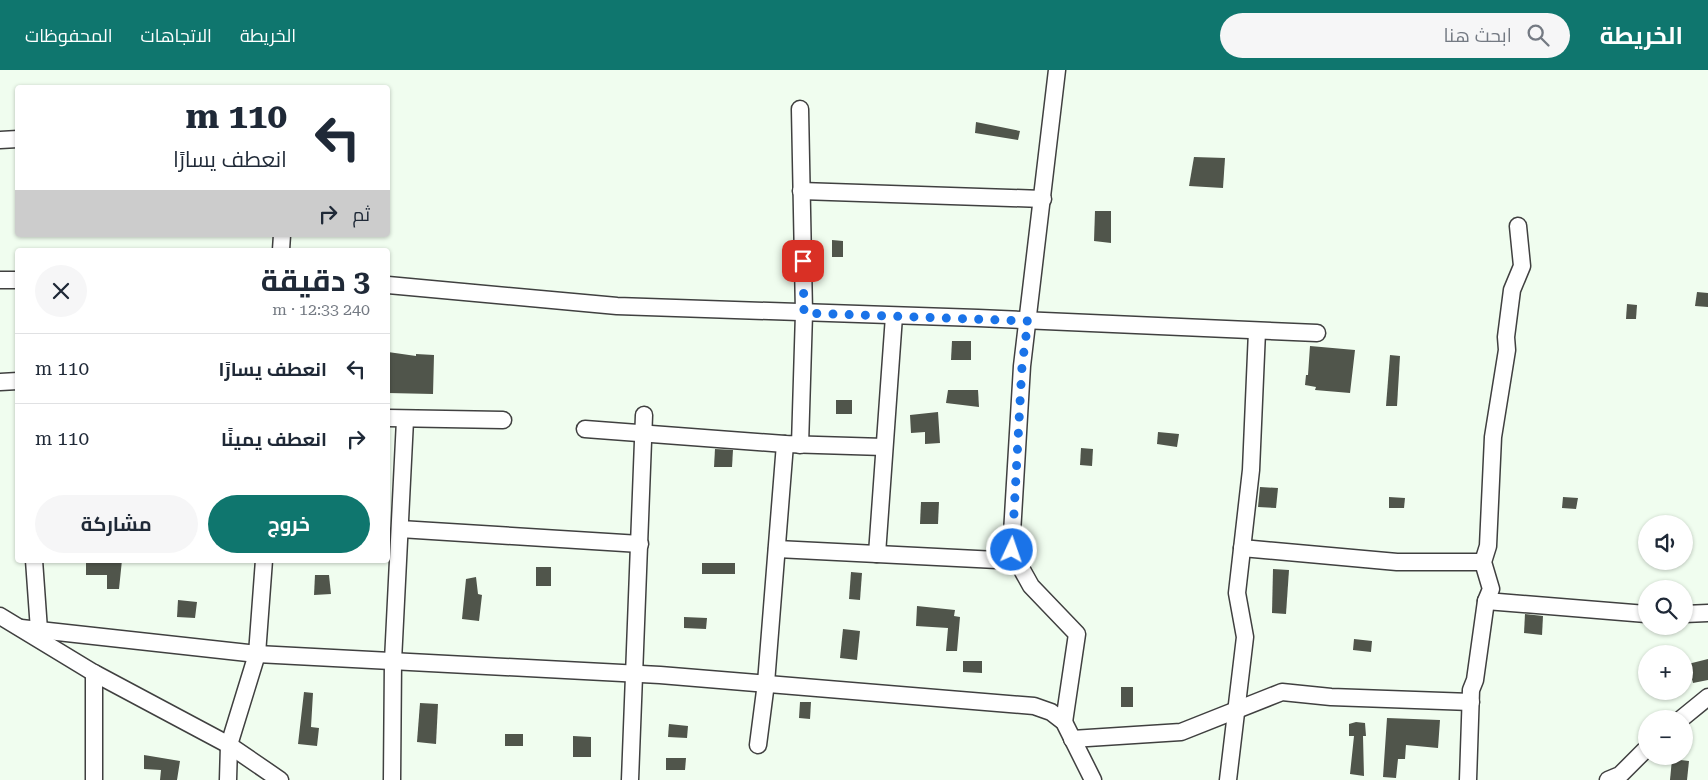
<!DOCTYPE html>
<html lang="ar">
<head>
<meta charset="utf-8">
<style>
	body { margin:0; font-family:"Roboto Serif",Cairo,serif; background:#f6f6f7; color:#1f2937; direction:rtl; height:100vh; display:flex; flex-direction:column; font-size:19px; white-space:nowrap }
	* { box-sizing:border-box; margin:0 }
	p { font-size:16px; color:#747a83 }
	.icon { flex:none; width:28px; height:28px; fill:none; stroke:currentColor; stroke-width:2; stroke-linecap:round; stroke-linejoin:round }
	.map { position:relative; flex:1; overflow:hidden; direction:ltr }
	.drawer { position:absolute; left:15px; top:178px; width:375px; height:315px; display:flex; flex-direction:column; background:#fff; border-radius:5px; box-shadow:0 1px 4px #0004; direction:rtl }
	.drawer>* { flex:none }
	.top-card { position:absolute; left:15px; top:15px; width:375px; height:152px; border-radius:5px; box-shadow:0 1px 4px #0004; direction:rtl; background:#fff; color:#1f2937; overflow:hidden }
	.fabs { position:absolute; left:1638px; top:445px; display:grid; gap:10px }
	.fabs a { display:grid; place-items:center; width:55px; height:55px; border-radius:50%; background:#fff; box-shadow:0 1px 4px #0004; font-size:25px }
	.pin { position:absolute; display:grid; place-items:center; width:42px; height:42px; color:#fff; margin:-21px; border-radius:10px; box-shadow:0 2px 8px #0006 }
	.me { position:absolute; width:55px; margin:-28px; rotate:3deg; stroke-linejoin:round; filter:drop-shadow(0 0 4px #0008) }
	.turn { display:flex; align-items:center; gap:18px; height:105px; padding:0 20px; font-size:22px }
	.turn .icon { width:65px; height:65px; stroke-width:2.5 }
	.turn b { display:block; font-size:35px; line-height:42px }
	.then { display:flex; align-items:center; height:48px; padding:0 20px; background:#0003; gap:10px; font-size:19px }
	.round { display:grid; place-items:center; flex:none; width:52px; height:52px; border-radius:26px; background:#f6f6f7 }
	.overview { display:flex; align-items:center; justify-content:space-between; height:85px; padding:0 20px }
	h1 { font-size:30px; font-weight:700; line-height:38px }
	.action { display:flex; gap:10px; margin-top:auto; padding:10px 20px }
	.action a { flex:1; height:58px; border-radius:30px; background:#0f766e; color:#fff; font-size:20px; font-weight:700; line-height:58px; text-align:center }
	.action a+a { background:#f6f6f7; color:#1f2937 }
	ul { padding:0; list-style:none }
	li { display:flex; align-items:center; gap:15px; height:70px; padding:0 20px; border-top:1px solid #e0e1e3 }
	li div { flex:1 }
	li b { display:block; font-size:19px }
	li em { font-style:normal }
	header { display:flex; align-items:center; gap:30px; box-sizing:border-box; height:70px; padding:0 25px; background:#0f766e; color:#fff }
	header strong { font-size:24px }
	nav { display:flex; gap:28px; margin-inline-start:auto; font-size:18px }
	.search { width:350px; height:45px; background:#f6f6f7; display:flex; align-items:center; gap:12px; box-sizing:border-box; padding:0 18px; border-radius:28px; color:#747a83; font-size:19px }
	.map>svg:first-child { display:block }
	.building { fill:#50554b }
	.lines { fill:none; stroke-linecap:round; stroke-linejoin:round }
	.minor-casing { stroke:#404040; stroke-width:19 }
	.minor { stroke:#fff; stroke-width:16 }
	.route { stroke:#1a73e8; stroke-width:9; stroke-dasharray:0 16.2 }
</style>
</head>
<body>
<header>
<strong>الخريطة</strong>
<div class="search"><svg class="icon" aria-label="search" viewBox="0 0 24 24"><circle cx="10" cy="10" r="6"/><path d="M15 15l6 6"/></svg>ابحث هنا</div>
<nav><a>الخريطة</a><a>الاتجاهات</a><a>المحفوظات</a></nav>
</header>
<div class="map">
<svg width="1708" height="710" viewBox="0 0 1708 710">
	<rect width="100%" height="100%" fill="#f0fdef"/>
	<g class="building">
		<path d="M976,52L1020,61L1018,70L975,63Z"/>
		<path d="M1194,87L1225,88L1223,118L1189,116Z"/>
		<path d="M1095,141H1111V173L1094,171Z"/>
		<path d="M832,170L843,171V187H832Z"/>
		<path d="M1697,222L1708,223V237L1695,236Z"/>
		<path d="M1627,234L1637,235L1636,249H1626Z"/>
		<path d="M952,271H971V290H951Z"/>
		<path d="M1310,276L1355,280L1350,323L1315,320L1316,317L1305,315L1306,305H1308Z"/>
		<path d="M388,282L416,286V284L434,285L433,324L388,323L390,305L388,306Z"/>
		<path d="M1390,285L1400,286L1397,336H1386Z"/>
		<path d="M948,320H978L979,337L946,333Z"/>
		<rect x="836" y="330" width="16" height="14"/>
		<path d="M938,342L940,373L925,374V362L911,363L910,345Z"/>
		<path d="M1158,362L1179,364L1177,377L1157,374Z"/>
		<path d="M1081,378L1093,379L1092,396L1080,395Z"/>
		<path d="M715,379L733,380L732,397H714Z"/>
		<path d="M1260,417L1278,418L1276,438L1258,437Z"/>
		<path d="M1389,427L1405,428L1404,438H1389Z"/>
		<path d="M1563,427L1578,428L1576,439L1562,438Z"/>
		<path d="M921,432H939L938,454H920Z"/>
		<path d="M86,490H122L119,519H107V505H86Z"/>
		<rect x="702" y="493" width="33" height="11"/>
		<rect x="536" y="497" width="15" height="19"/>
		<path d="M1273,499L1289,500L1286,544L1272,543Z"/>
		<path d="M851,502L862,503L860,530L849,529Z"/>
		<path d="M315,505H329L331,524L314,525Z"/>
		<path d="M476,507L478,524L482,525L479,551L462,549L466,509Z"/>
		<path d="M178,530L197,532L195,548L177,547Z"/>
		<path d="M917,536L955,540L954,546L960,547L957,581H946L948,558L916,556Z"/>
		<path d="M1525,544L1543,546L1542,565L1524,563Z"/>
		<path d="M684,547L707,548L706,559L684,558Z"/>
		<path d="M843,559L860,561L857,590L840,588Z"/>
		<path d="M1354,569L1372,571L1371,582L1353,580Z"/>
		<path d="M1708,589V610L1693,613L1688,594Z"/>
		<path d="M963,591H982V603L963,602Z"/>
		<rect x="1121" y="617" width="12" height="20"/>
		<path d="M304,622L313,623L311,657L319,658L317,676L298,674Z"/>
		<path d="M800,632H811L810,649L799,648Z"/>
		<path d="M420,633L438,634L436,674L417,672Z"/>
		<path d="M1387,648L1440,650L1438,678L1406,675L1405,689H1398L1396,708L1383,707Z"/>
		<path d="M1356,652L1365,653L1366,666H1363L1364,706L1350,704L1354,666H1349V654Z"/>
		<path d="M669,654L688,656L687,668L668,667Z"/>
		<rect x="505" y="664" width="18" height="12"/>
		<path d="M573,666L591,667V687H573Z"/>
		<path d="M144,685L180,691L177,710H160L161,700L144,699Z"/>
		<path d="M666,688H686L685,700H666Z"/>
		<path d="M1672,689L1689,691L1687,710H1670Z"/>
	</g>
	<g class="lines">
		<defs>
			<g id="minor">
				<path d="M1057,0L1022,296L1011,480L1031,516L1077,564L1064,652"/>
				<path d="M0,70L18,69"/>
				<path d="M801,121L1043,129"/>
				<path d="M281,180L282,165"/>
				<path d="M0,210H18"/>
				<path d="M388,215L617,236L978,248L1317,263"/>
				<path d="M0,312L18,311"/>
				<path d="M388,348L503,350"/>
				<path d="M585,359L785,374L884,377"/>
				<path d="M800,375L804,243L800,39"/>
				<path d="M400,459L640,474"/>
				<path d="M1242,478L1397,492H1483"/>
				<path d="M777,479L1017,491"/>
				<path d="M877,484L894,246"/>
				<path d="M34,490L39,560"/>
				<path d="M1486,531L1646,544"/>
				<path d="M1684,544L1708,543"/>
				<path d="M0,546L94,603L229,675L280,710"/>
				<path d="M21,558L257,584L660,605L1034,636L1051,642L1064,652L1093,710"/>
				<path d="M1681,649L1708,627"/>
				<path d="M1072,669L1181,662L1282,622L1331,627L1471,632"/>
				<path d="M758,675L766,613L785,374"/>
				<path d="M94,710V603"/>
				<path d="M228,710L229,675L257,584L264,490"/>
				<path d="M392,710L393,591L405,350"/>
				<path d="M630,710L644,345"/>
				<path d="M1228,710L1245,567L1237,523L1251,400L1257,261"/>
				<path d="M1468,710L1471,620L1475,610L1486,531L1491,519L1483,492L1488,476L1493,367L1507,280L1506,267L1512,220L1522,196L1518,156"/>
				<path d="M1608,710L1620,705L1646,679"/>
			</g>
		</defs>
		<use href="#minor" class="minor-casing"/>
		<use href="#minor" class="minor"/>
	</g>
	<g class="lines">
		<path class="route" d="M803,191L804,243L1028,251L1022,296L1012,480"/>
	</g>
</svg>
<div class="fabs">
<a><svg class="icon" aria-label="sound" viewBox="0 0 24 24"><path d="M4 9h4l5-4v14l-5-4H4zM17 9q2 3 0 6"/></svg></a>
<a><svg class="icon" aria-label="search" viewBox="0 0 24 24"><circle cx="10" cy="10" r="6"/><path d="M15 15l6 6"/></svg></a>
<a>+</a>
<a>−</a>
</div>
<div class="pin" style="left:803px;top:191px;background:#d93025"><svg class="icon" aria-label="arrive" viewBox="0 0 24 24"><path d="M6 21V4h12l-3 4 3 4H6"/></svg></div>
<svg class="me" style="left:1012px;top:480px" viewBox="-20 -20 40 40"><circle r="17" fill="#1a73e8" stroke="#fff" stroke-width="3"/><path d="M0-11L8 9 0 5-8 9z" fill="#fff"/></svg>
<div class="top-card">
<div class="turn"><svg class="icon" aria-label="left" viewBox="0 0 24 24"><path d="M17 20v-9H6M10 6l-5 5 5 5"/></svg><div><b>110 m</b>انعطف يسارًا</div></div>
<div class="then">ثم<svg class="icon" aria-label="right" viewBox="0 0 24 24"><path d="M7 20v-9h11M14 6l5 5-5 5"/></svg></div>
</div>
<section class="drawer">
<div class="overview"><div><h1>3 دقيقة</h1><p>240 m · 12:33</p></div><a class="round"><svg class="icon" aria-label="close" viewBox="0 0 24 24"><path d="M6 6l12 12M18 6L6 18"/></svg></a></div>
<ul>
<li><svg class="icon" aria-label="left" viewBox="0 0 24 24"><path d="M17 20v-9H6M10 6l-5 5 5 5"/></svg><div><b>انعطف يسارًا</b></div><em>110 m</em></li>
<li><svg class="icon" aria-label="right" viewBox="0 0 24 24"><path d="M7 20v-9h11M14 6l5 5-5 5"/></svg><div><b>انعطف يمينًا</b></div><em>110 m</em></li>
</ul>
<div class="action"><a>خروج</a><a>مشاركة</a></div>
</section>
</div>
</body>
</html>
